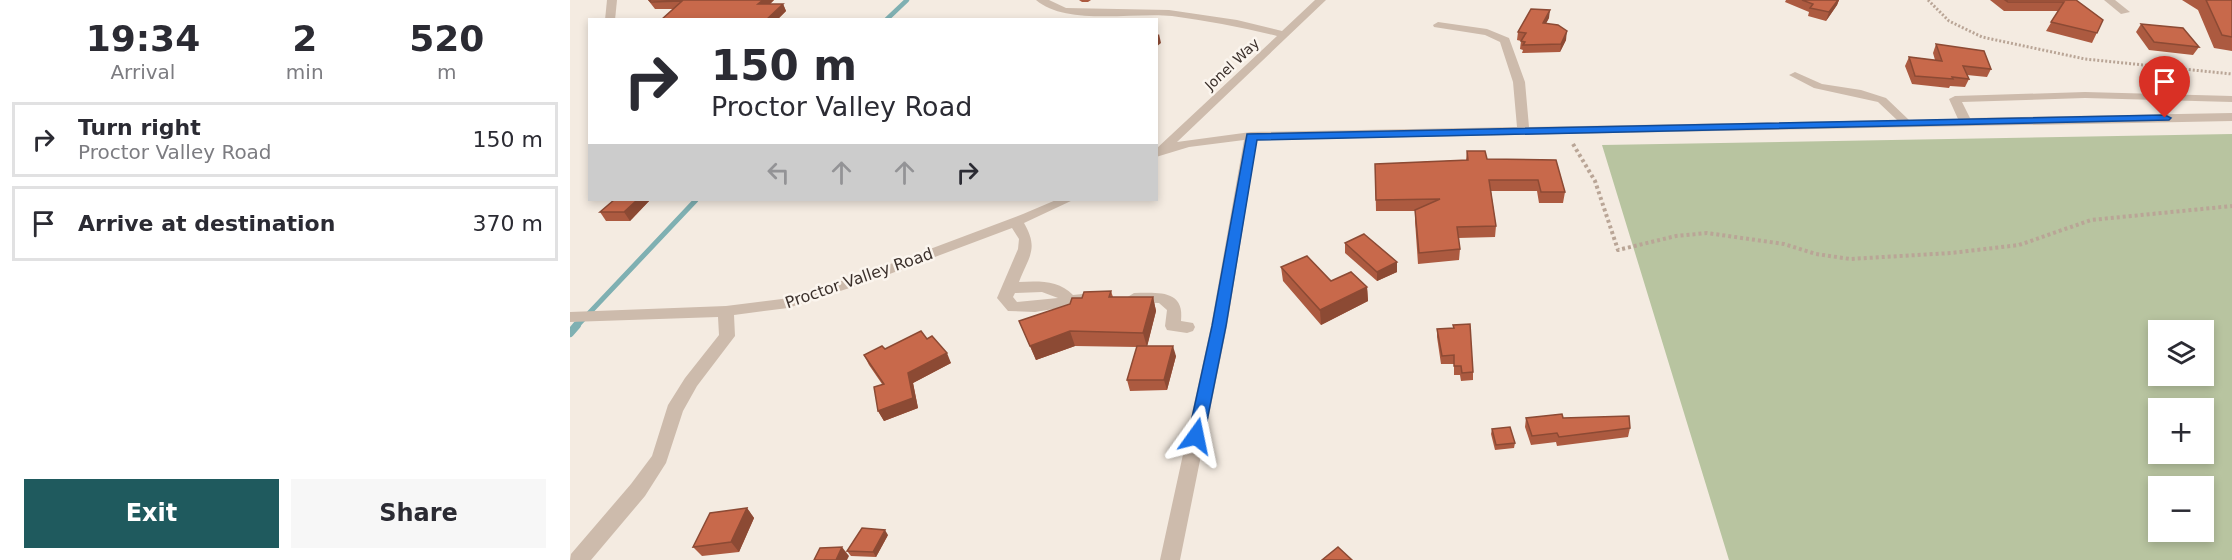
<!DOCTYPE html>
<html lang="en">
<head>
<meta charset="utf-8">
<style>
	body { margin:0; font-family:"DejaVu Sans",sans-serif; background:#f7f7f7; color:#2b2b33; height:100vh; display:flex; flex-direction:column; font-size:22px; white-space:nowrap }
	* { box-sizing:border-box; margin:0 }
	p { font-size:20px; color:#7c7c81 }
	.icon { flex:none; width:33px; height:33px; fill:none; stroke:currentColor; stroke-width:2; stroke-linecap:round; stroke-linejoin:round }
	.map { position:relative; flex:1; overflow:hidden }
	.panel { display:flex; flex-direction:column; background:#fff; width:570px }
	.panel>* { flex:none }
	.top-card { position:absolute; left:18px; top:18px; width:570px; height:183px; border-radius:0px; box-shadow:0 3px 9px #0003; background:#fff; color:#2b2b33; overflow:hidden }
	.buttons { position:absolute; left:1578px; top:320px; display:grid; gap:12px }
	.buttons a { display:grid; place-items:center; width:66px; height:66px; border-radius:0px; background:#fff; box-shadow:0 3px 9px #0003; font-size:30px }
	.pin { position:absolute; display:grid; place-items:center; width:51px; height:51px; color:#fff; margin:-62px -26px; border-radius:50% 50% 50% 0; rotate:-45deg; box-shadow:0 0 6px #0007 }
	.pin .icon { rotate:45deg }
	.me { position:absolute; width:66px; margin:-33px; rotate:12deg; stroke-linejoin:round; filter:drop-shadow(0 0 4px #0008) }
	.turn { display:flex; align-items:center; gap:21px; height:126px; padding:0 24px; font-size:27px }
	.turn .icon { width:78px; height:78px; stroke-width:2.5 }
	.turn b { display:block; font-size:42px; line-height:51px }
	.lanes { display:flex; align-items:center; height:57px; padding:0 24px; background:#0003; justify-content:center; gap:30px; direction:ltr }
	.lanes .off { opacity:.35 }
	.eta { display:flex; justify-content:space-evenly; align-items:center; height:102px; text-align:center }
	.eta b { font-size:36px; font-weight:700; line-height:42px }
	.cta { display:flex; gap:12px; margin-top:auto; padding:12px 24px }
	.cta a { flex:1; height:69px; border-radius:0px; background:#1f5a5e; color:#fff; font-size:24px; font-weight:700; line-height:69px; text-align:center }
	.cta a+a { background:#f7f7f7; color:#2b2b33 }
	ul { padding:0; list-style:none }
	li { display:flex; align-items:center; gap:18px; height:75px; margin:0 12px 9px; padding:0 12px; border:3px solid #e1e1e2; border-radius:0px }
	li div { flex:1 }
	li b { display:block; font-size:22px }
	li em { font-style:normal }
	main { display:flex; flex:1; min-height:0 }
	.map>svg:first-child { display:block }
	.green { fill:#b8c4a0; fill-rule:evenodd }
	.lines { fill:none; stroke-linecap:round; stroke-linejoin:round }
	.stream-far2 { stroke:#7fb0b2; stroke-width:4.5 }
	.stream-far1 { stroke:#7fb0b2; stroke-width:5 }
	.stream { stroke:#7fb0b2; stroke-width:8 }
	.path-far1 { stroke:#b9a596; stroke-width:3; stroke-dasharray:2 2; stroke-linecap:butt }
	.path { stroke:#b9a596; stroke-width:4; stroke-dasharray:3 3; stroke-linecap:butt }
	.minor { fill:#cdbbac; fill-rule:evenodd }
	.wall { fill:#ac5a40 }
	.shaded-wall { fill:#8c4a34 }
	.building { fill:#c8694b; stroke:#8c4a34; stroke-width:1.5 }
	.route { fill:#1a73e8; stroke:#114b97; stroke-width:1.5 }
	.labels { text-anchor:middle; dominant-baseline:central; stroke-width:5; stroke-linejoin:round; paint-order:stroke }
	.far-street-label { font-size:14px; fill:#3b302b; stroke:#fbf5ee }
	.street-label { font-size:16px; fill:#3b302b; stroke:#fbf5ee }
</style>
</head>
<body>
<main>
<section class="panel">
<div class="eta">
<div><b>19:34</b><p>Arrival</p></div>
<div><b>2</b><p>min</p></div>
<div><b>520</b><p>m</p></div>
</div>
<ul>
<li><svg class="icon" aria-label="right" viewBox="0 0 24 24"><path d="M7 20v-9h11M14 6l5 5-5 5"/></svg><div><b>Turn right</b><p>Proctor Valley Road</p></div><em>150 m</em></li>
<li><svg class="icon" aria-label="arrive" viewBox="0 0 24 24"><path d="M6 21V4h12l-3 4 3 4H6"/></svg><div><b>Arrive at destination</b></div><em>370 m</em></li>
</ul>
<div class="cta"><a>Exit</a><a>Share</a></div>
</section>
<div class="map">
<svg width="1662" height="560" viewBox="0 0 1662 560">
	<rect width="100%" height="100%" fill="#f4ebe1"/>
	<path class="green" d="M1662,134V560H1159L1032,145ZM1588,330H1634V375H1588ZM1588,408H1634V453H1588ZM1588,486H1634V531H1588Z"/>
	<g class="lines">
		<path class="stream-far2" d="M316,20L337,0"/>
		<path class="stream-far1" d="M6,327L126,200"/>
		<path class="stream" d="M0,333L7,325"/>
		<path class="path-far1" d="M1358,0L1379,21L1412,37L1515,59L1662,74"/>
		<path class="path" d="M1003,144L1025,181L1048,250L1106,236L1137,233L1214,244L1246,254L1280,259L1381,253L1449,245L1521,220L1662,206"/>
		<g class="minor">
			<path d="M37,0H47L45,20H35Z"/>
			<path d="M466,0H479L496,8L599,10L667,20L712,31L745,0H756L607,142L681,132L947,127L943,82L930,42L915,35L864,27L863,25L868,22L917,29L939,38L955,82L959,127L1327,120L1308,102L1244,88L1219,75L1225,72L1252,84L1291,90L1316,98L1339,120L1388,119L1379,99L1385,96L1515,92L1662,96V102L1515,98L1392,102L1400,118L1662,113V121L687,140L657,326L610,560H590L641,326L674,140L619,147L586,157V149L707,36C672,27 637,21 602,16C563,12 496,26 466,0Z"/>
			<path d="M1534,0H1545L1560,12L1551,14Z"/>
			<path d="M486,200H503L454,223C469,249 459,256 449,282C468,281 489,280 503,295L522,293L530,298L527,302L465,312L438,311L427,298L448,249L449,239L442,228L301,281L218,308L164,315L165,336L127,386L113,411L96,463L75,496L21,560H0L1,554L61,484L82,456L98,405L115,378L149,335L148,317L0,322V312L156,306L212,299L291,275L453,214ZM472,292L488,298L447,302L443,297L445,293Z"/>
			<path d="M564,293C587,293 615,289 611,321L623,323L625,327L623,331L617,333L597,330L595,326L597,310L589,303L559,302L556,298Z"/>
		</g>
	</g>
	<g class="wall">
		<path d="M78,0H204L200,4H213L216,11L207,20H91L103,9H85Z"/>
		<path d="M509,0H521L518,2H512Z"/>
		<path d="M1216,0H1269L1267,5L1256,21L1238,16L1239,12L1215,2Z"/>
		<path d="M1420,0H1506L1533,20L1522,43L1476,31L1488,11H1434Z"/>
		<path d="M1612,0H1662V51L1644,48L1628,10Z"/>
		<path d="M979,18L976,23L996,40L990,52L952,53L953,50L950,49L951,41L947,40L948,32Z"/>
		<path d="M1571,24L1629,47L1623,55L1579,50L1566,32Z"/>
		<path d="M1366,44L1421,69L1417,77L1397,75L1399,79L1395,87L1380,86L1379,88L1342,84L1335,66L1339,57L1365,60L1363,53Z"/>
		<path d="M897,151L917,159L986,160L995,192L993,203H969L967,191H921L926,226L925,237L888,238L890,249L889,260L848,264L845,221V211H806L805,164L896,160Z"/>
		<path d="M80,200L60,221H36L30,212Z"/>
		<path d="M775,243L827,262V272L807,281L775,253Z"/>
		<path d="M711,267L761,281L797,287L798,301L751,325L713,281Z"/>
		<path d="M541,291L543,297H583L586,311L577,346L606,356L597,390L560,391L557,380L567,347L505,346L466,360L449,321L500,304L512,298Z"/>
		<path d="M883,325L903,372V380L891,381L890,375H884V364H871L867,337V329L883,328Z"/>
		<path d="M357,339L381,363L343,383L348,408L314,421L308,411L312,384L299,365L294,355Z"/>
		<path d="M956,418H993L1060,428L1058,437L987,446L986,442L961,445L955,427Z"/>
		<path d="M922,429L945,443L944,448L925,450L921,434Z"/>
		<path d="M177,508L184,518L169,552L132,556L123,547Z"/>
		<path d="M318,535L306,557L281,556L277,551Z"/>
	</g>
	<g class="shaded-wall">
		<path d="M193,0H204L192,12L188,4Z"/>
		<path d="M1268,0H1269L1267,5L1256,21L1259,12Z"/>
		<path d="M213,4L216,11L207,20H196Z"/>
		<path d="M980,10L979,18L972,31L973,23Z"/>
		<path d="M997,31L996,40L990,52L991,44Z"/>
		<path d="M589,34L591,43L586,47V37Z"/>
		<path d="M67,200H80L60,221L54,212Z"/>
		<path d="M827,262V272L807,281V272Z"/>
		<path d="M797,287L798,301L751,325L750,310Z"/>
		<path d="M583,297L586,311L577,347L573,333Z"/>
		<path d="M500,331L505,346L466,360L460,346Z"/>
		<path d="M603,346L606,356L597,390L594,380Z"/>
		<path d="M377,353L381,363L343,383L348,408L314,421L308,411L338,373Z"/>
		<path d="M177,508L184,518L169,552L161,542Z"/>
		<path d="M315,530L318,535L306,557L303,552Z"/>
		<path d="M272,547L279,556L277,560H266Z"/>
	</g>
	<g class="building">
		<path d="M79,0H193L188,4H213L196,20H91L112,1L81,2Z"/>
		<path d="M1232,0H1268L1259,12L1240,8L1243,4Z"/>
		<path d="M1435,0H1506L1533,20L1527,33L1481,22L1494,2H1438Z"/>
		<path d="M1636,0H1662V37L1652,35Z"/>
		<path d="M961,9L980,10L973,23L988,25L997,31L991,44L953,45L955,42L951,41L956,33L948,32Z"/>
		<path d="M1571,24L1613,28L1629,47L1584,42Z"/>
		<path d="M1366,44L1414,51L1421,69L1393,66L1399,79L1382,77L1383,79L1345,76L1339,57L1372,61Z"/>
		<path d="M897,151H915L917,159L986,160L995,192H971L968,180H919L926,226L887,227L890,249L849,253L845,210L870,199L806,200L805,164L898,160Z"/>
		<path d="M44,200H67L54,212H30Z"/>
		<path d="M794,234L827,262L807,272L775,243Z"/>
		<path d="M737,256L761,281L781,272L797,287L750,310L711,267Z"/>
		<path d="M541,291L539,297H583L573,333L500,331L460,346L449,321L500,304L502,298H512L514,292Z"/>
		<path d="M900,324L903,372L892,373L891,366H884V355L872,356L867,329L884,328L883,325Z"/>
		<path d="M351,331L357,339L362,336L377,353L338,373L343,398L308,411L304,387L314,384L294,355L312,346L315,349Z"/>
		<path d="M567,346H603L594,380H557Z"/>
		<path d="M992,414L993,418L1059,416L1060,428L989,437L987,433L962,436L956,418Z"/>
		<path d="M940,427L945,443L926,445L922,429Z"/>
		<path d="M177,508L161,542L123,547L140,513Z"/>
		<path d="M292,528L315,530L303,552L277,551Z"/>
		<path d="M272,547L266,560H244L250,548Z"/>
		<path d="M768,547L782,560H752Z"/>
	</g>
	<path class="route" d="M1595,115L1601,118L1599,120L687,140L656,326L634,436L632,440L626,442L620,440L618,436L642,326L677,134Z"/>
	<g class="labels">
		<g class="far-street-label">
			<text transform="translate(662 64) rotate(-43)">Jonel Way</text>
		</g>
		<g class="street-label">
			<text transform="translate(289 278) rotate(-19)">Proctor Valley Road</text>
		</g>
	</g>
</svg>
<div class="buttons">
<a><svg class="icon" aria-label="layers" viewBox="0 0 24 24"><path d="M12 4l9 5-9 5-9-5zM3 14l9 5 9-5"/></svg></a>
<a>+</a>
<a>−</a>
</div>
<div class="pin" style="left:1595px;top:118px;background:#d93025"><svg class="icon" aria-label="arrive" viewBox="0 0 24 24"><path d="M6 21V4h12l-3 4 3 4H6"/></svg></div>
<svg class="me" style="left:626px;top:436px" viewBox="-20 -20 40 40"><path d="M0-17L14 15 0 8-14 15z" fill="#1a73e8" stroke="#fff" stroke-width="4"/></svg>
<div class="top-card">
<div class="turn"><svg class="icon" aria-label="right" viewBox="0 0 24 24"><path d="M7 20v-9h11M14 6l5 5-5 5"/></svg><div><b>150 m</b>Proctor Valley Road</div></div>
<div class="lanes"><svg class="icon off" aria-label="left" viewBox="0 0 24 24"><path d="M17 20v-9H6M10 6l-5 5 5 5"/></svg><svg class="icon off" aria-label="ahead" viewBox="0 0 24 24"><path d="M12 20V5M6 11l6-6 6 6"/></svg><svg class="icon off" aria-label="ahead" viewBox="0 0 24 24"><path d="M12 20V5M6 11l6-6 6 6"/></svg><svg class="icon" aria-label="right" viewBox="0 0 24 24"><path d="M7 20v-9h11M14 6l5 5-5 5"/></svg></div>
</div>
</div>
</main>
</body>
</html>
